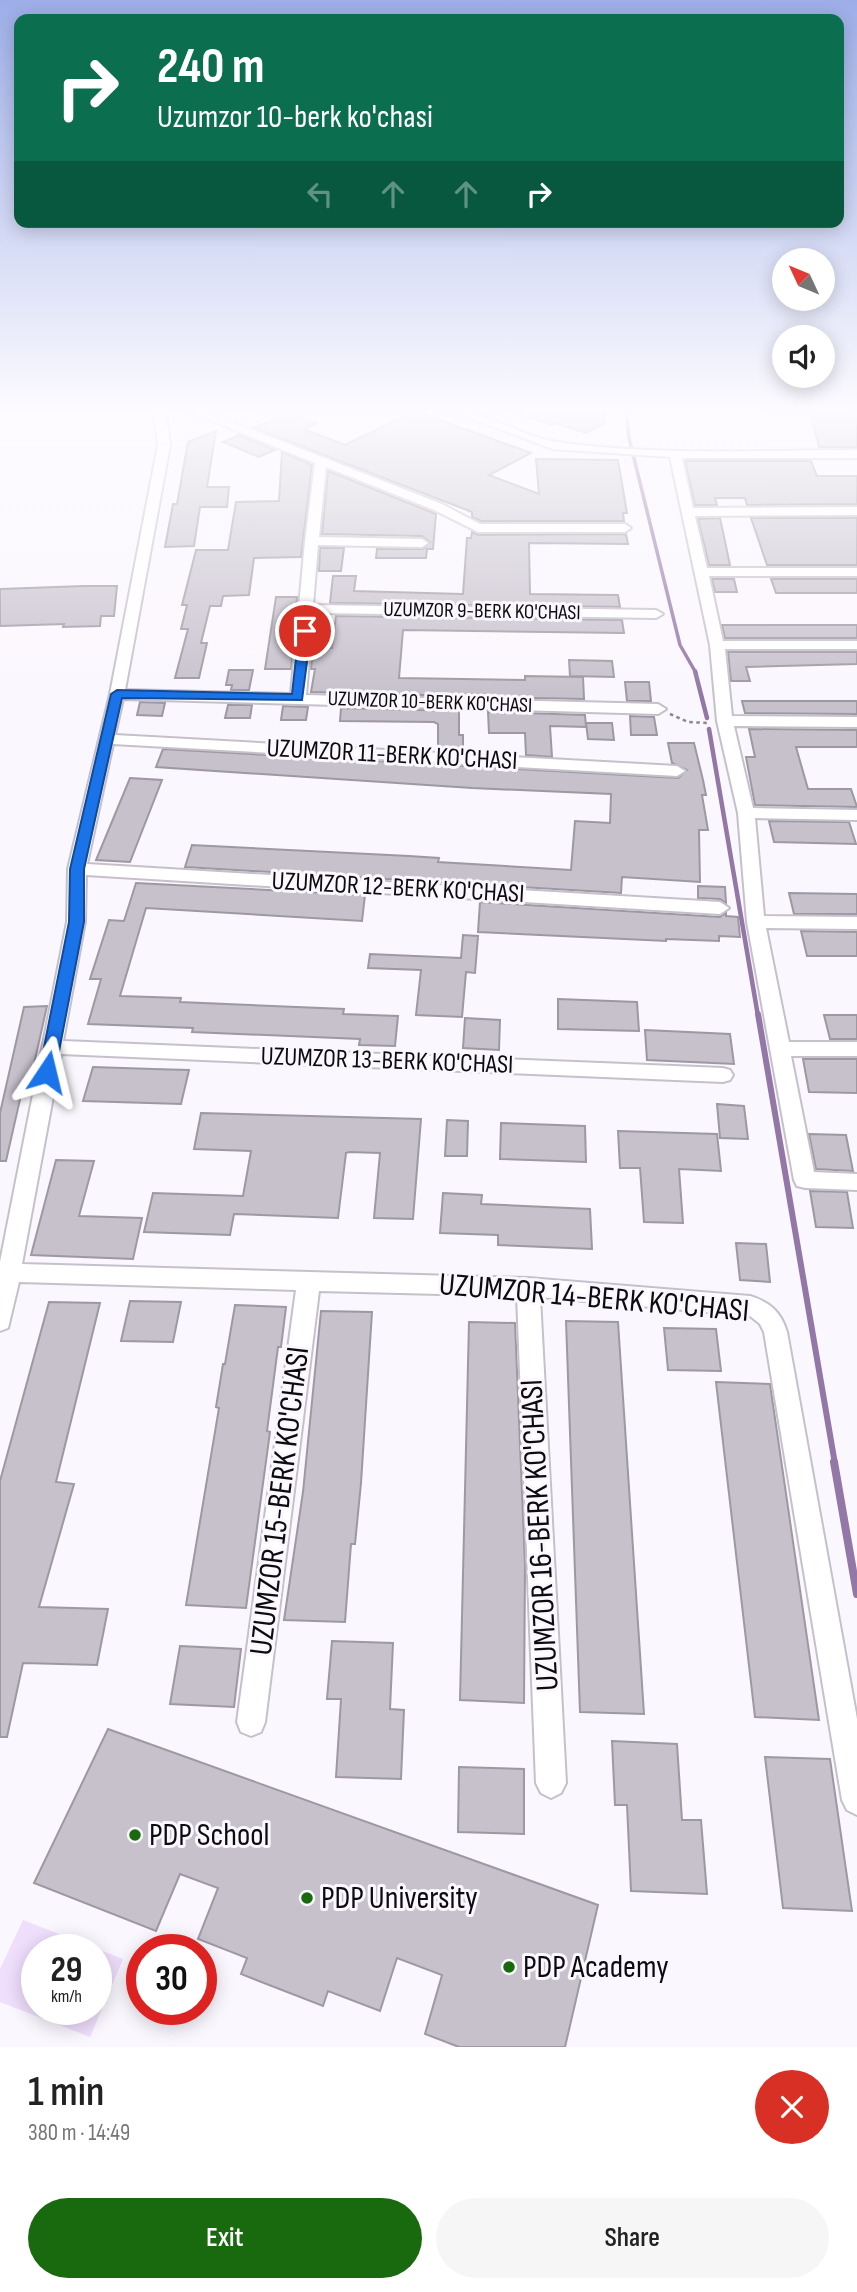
<!DOCTYPE html>
<html lang="en">
<head>
<meta charset="utf-8">
<style>
	body { margin:0; font-family:"Sofia Sans Condensed",sans-serif; background:#f6f6f6; color:#222; height:100vh; display:flex; flex-direction:column; font-size:26px; white-space:nowrap }
	* { box-sizing:border-box; margin:0 }
	p { font-size:23px; color:#767676 }
	.icon { flex:none; width:38px; height:38px; fill:none; stroke:currentColor; stroke-width:2; stroke-linecap:round; stroke-linejoin:round }
	.map { position:relative; height:2047px; overflow:hidden }
	.sheet { display:flex; flex-direction:column; background:#fff; flex:1 }
	.sheet>* { flex:none }
	.top-card { position:absolute; left:14px; top:14px; width:830px; height:214px; border-radius:14px; box-shadow:0 4px 18px #0003; background:#0b6e4f; color:#fff; overflow:hidden }
	.needle { width:46px; rotate:314deg }
	.fabs { position:absolute; left:772px; top:248px; display:grid; gap:14px }
	.fabs a { display:grid; place-items:center; width:63px; height:63px; border-radius:50%; background:#fff; box-shadow:0 4px 18px #0003; font-size:35px }
	.speed { position:absolute; left:21px; top:1934px; display:flex; gap:14px; font-size:35px; font-weight:700; text-align:center }
	.speed>* { display:grid; place-content:center; width:91px; height:91px; border-radius:50%; background:#fff; box-shadow:0 4px 18px #0003; line-height:1 }
	.speed small { font-size:18px; font-weight:400 }
	.speed .limit { border:10px solid #d22; background:#fff; color:#111 }
	.pin { position:absolute; display:grid; place-items:center; width:60px; height:60px; color:#fff; margin:-30px; border:4px solid #fff; border-radius:50%; box-shadow:0 2px 7px #0007 }
	.me { position:absolute; width:77px; margin:-38px; rotate:10deg; stroke-linejoin:round; filter:drop-shadow(0 0 5px #0008) }
	.turn { display:flex; align-items:center; gap:24px; height:147px; padding:0 28px; font-size:32px }
	.turn .icon { width:91px; height:91px; stroke-width:2.5 }
	.turn b { display:block; font-size:49px; line-height:60px }
	.lanes { display:flex; align-items:center; height:66px; padding:0 28px; background:#0003; justify-content:center; gap:35px; direction:ltr }
	.lanes .off { opacity:.35 }
	.round { display:grid; place-items:center; flex:none; width:74px; height:74px; border-radius:37px; background:#f6f6f6 }
	.head { display:flex; align-items:center; justify-content:space-between; height:119px; padding:0 28px }
	h1 { font-size:42px; font-weight:600; line-height:52px }
	.button { display:flex; gap:14px; margin-top:auto; padding:14px 28px }
	.button a { flex:1; height:80px; border-radius:42px; background:#196a0e; color:#fff; font-size:28px; font-weight:600; line-height:80px; text-align:center }
	.button a+a { background:#f6f6f6; color:#222 }
	.map>svg:first-child { display:block }
	.green { fill:#efdefc; fill-rule:evenodd }
	.lines { fill:none; stroke-linecap:round; stroke-linejoin:round }
	.stream-far3 { stroke:#9377a7; stroke-width:3.5 }
	.stream-far2 { stroke:#9377a7; stroke-width:4.5 }
	.stream-far1 { stroke:#9377a7; stroke-width:6 }
	.stream { stroke:#9377a7; stroke-width:8 }
	.building { fill:#c7c1cc; stroke:#9e98a3; stroke-width:2 }
	.minor-casing { stroke:#c6c0cb; stroke-width:4 }
	.path { stroke:#8b888d; stroke-width:2.5; stroke-dasharray:3.5 3.5; stroke-linecap:butt }
	.minor { fill:#fff; fill-rule:evenodd }
	.route { fill:#1a73e8; stroke:#114b97; stroke-width:2 }
	.poi-dot { fill:#196a0e; stroke:#fbf7fe; stroke-width:2.5 }
	.labels { text-anchor:middle; dominant-baseline:central; stroke-width:6; stroke-linejoin:round; paint-order:stroke }
	.far-street-label { font-size:21px; fill:#0d0b0e; stroke:#fbf7fe }
	.street-label { font-size:26px; fill:#0d0b0e; stroke:#fbf7fe }
	.near-street-label { font-size:32px; fill:#0d0b0e; stroke:#fbf7fe }
	.near-poi-label { font-size:32px; fill:#0d0b0e; stroke:#fbf7fe; text-anchor:start }
</style>
</head>
<body>
<div class="map">
<svg width="857" height="2047" viewBox="0 0 857 2047">
	<rect width="100%" height="100%" fill="#fbf7fe"/>
	<path class="green" d="M23,1920L123,1959L90,2037L0,2002V1969ZM37,1950H96V2009H37Z"/>
	<g class="lines">
		<path class="stream-far3" d="M626,409L629,438L680,645L696,673"/>
		<g class="stream-far2">
			<path d="M695,671L707,718"/>
			<path d="M709,729L758,1016"/>
		</g>
		<path class="stream-far1" d="M758,1014L835,1464"/>
		<path class="stream" d="M834,1462L857,1594"/>
	</g>
	<g class="building">
		<path d="M513,409H604V424L586,433L555,423L551,425L513,412Z"/>
		<path d="M809,409L857,411V447H819Z"/>
		<path d="M415,411L531,453L489,475L539,494L536,459L618,460L627,513H623L624,521H481L472,517V512L254,428L290,413L317,423L303,429L345,445Z"/>
		<path d="M216,431L207,487H229L227,507H200L194,546L165,547L173,504H177L188,442Z"/>
		<path d="M239,435L275,450L259,457L223,442Z"/>
		<path d="M282,452L312,465L301,557L254,558L249,595L223,596L221,606H210L201,643H207L199,678H175L188,629H181L187,605H182L196,550H228L236,502L279,501Z"/>
		<path d="M685,461H811L817,476H857V504L747,505L745,498H715L717,505H695Z"/>
		<path d="M328,471L436,514L433,549H427L426,558H376L377,549H423L430,542L422,536L322,534Z"/>
		<path d="M720,518L730,565H709L698,519Z"/>
		<path d="M751,518H857V565H767Z"/>
		<path d="M472,532L478,535L626,534L628,544L529,543L530,594L618,595L620,607L330,603L333,576H356L354,591L463,594L467,538H471Z"/>
		<path d="M320,548H344L341,571H319Z"/>
		<path d="M712,579H734L737,592H715Z"/>
		<path d="M771,579H857V593H776Z"/>
		<path d="M84,586H117L114,616H101L100,626L63,627L64,624L0,626V589Z"/>
		<path d="M276,597H297L291,669H265Z"/>
		<path d="M336,616L622,620L624,633L403,630L399,678L525,680V676L583,677L584,699L488,697V694H459V696L311,692L315,669H311L313,648H332Z"/>
		<path d="M722,625H857V638H725Z"/>
		<path d="M728,652H857V664L746,667L750,681H731Z"/>
		<path d="M569,660L612,661L614,677L570,676Z"/>
		<path d="M229,670H253L249,690H231L232,685H226Z"/>
		<path d="M625,682H649L651,701H627Z"/>
		<path d="M742,701H857V714L745,713Z"/>
		<path d="M140,702L165,703L162,716L137,715Z"/>
		<path d="M228,705H252L250,718H225Z"/>
		<path d="M283,706L308,707L306,720H281Z"/>
		<path d="M341,708L459,711V735H463V752L438,750V724L434,722L340,721Z"/>
		<path d="M488,712L585,715L586,727L550,726L552,757L526,755L525,733H489Z"/>
		<path d="M630,716L654,717L657,735H631Z"/>
		<path d="M586,723H612L614,740L588,739Z"/>
		<path d="M749,729L857,730V747H796L808,789H851L857,807L755,805L746,757H755Z"/>
		<path d="M668,743H694L703,780L706,795H702L708,830H699L700,882L622,877L621,893L185,867L192,845L409,856L439,858L438,862L571,870L575,821L610,823L611,794L472,788L156,767L163,749L678,778L687,770L672,763Z"/>
		<path d="M130,778L162,780L130,862L96,860Z"/>
		<path d="M769,821L849,822L856,844L774,842Z"/>
		<path d="M136,883L365,895L362,921L146,908L120,996L181,998L180,1002L344,1009L343,1014L398,1016L395,1046L359,1045L360,1039L192,1032L193,1028L88,1024L101,979H90L109,920L124,921Z"/>
		<path d="M698,886L725,887L726,903L720,899L698,898Z"/>
		<path d="M789,893L857,894V914H794Z"/>
		<path d="M480,902L720,917L726,913V916L738,917L740,937L719,936V941L666,939V941L478,932Z"/>
		<path d="M801,931L857,932V956H807Z"/>
		<path d="M463,935L478,936L475,973L466,972L462,1017L416,1015L421,970L368,968L370,954L461,958Z"/>
		<path d="M558,999L637,1002L639,1031L558,1029Z"/>
		<path d="M47,1006L27,1095H21L6,1161H0V1113L24,1007Z"/>
		<path d="M824,1015H857V1039H830Z"/>
		<path d="M465,1018L500,1020L499,1050L463,1048Z"/>
		<path d="M645,1030L730,1034L734,1064L647,1060Z"/>
		<path d="M803,1059H857V1093L809,1092Z"/>
		<path d="M93,1067L153,1069L189,1070L181,1104L83,1101Z"/>
		<path d="M717,1104L744,1106L748,1139L720,1138Z"/>
		<path d="M201,1113L421,1119L413,1219L374,1218L380,1153L349,1152L346,1153L338,1218L234,1214L230,1235L144,1232L153,1193L243,1196L251,1151L194,1149Z"/>
		<path d="M447,1120L468,1121L467,1156H445Z"/>
		<path d="M501,1123L585,1126L586,1162L500,1159Z"/>
		<path d="M618,1131L717,1134L721,1171L679,1169L683,1223L644,1222L640,1168H620Z"/>
		<path d="M809,1134L846,1135L853,1171L816,1169Z"/>
		<path d="M56,1160L94,1161L79,1216L142,1218L133,1259L31,1255Z"/>
		<path d="M810,1191L847,1192L853,1228L816,1227Z"/>
		<path d="M443,1193L482,1195L481,1204L590,1209L592,1249L498,1245V1235L440,1233Z"/>
		<path d="M736,1243L766,1244L770,1282L740,1280Z"/>
		<path d="M130,1301L181,1302L173,1342L121,1341Z"/>
		<path d="M49,1302L100,1303L56,1482L74,1484L39,1607L108,1609L97,1665L23,1663L7,1737H0V1481Z"/>
		<path d="M235,1305L286,1307L281,1347H278L267,1431L270,1432L246,1608L186,1605L219,1408L216,1407L223,1364H225Z"/>
		<path d="M321,1311L372,1312L361,1483L355,1544H351L345,1622L284,1620L303,1492Z"/>
		<path d="M566,1321L618,1322L644,1714L580,1712Z"/>
		<path d="M469,1322L515,1323L525,1565L524,1703L460,1700Z"/>
		<path d="M664,1328L716,1329L721,1371L668,1370Z"/>
		<path d="M716,1382L770,1384L819,1720L755,1717Z"/>
		<path d="M332,1641L393,1643L390,1709L404,1710L401,1779L336,1777L341,1699H327Z"/>
		<path d="M180,1646L241,1649L234,1707L170,1704Z"/>
		<path d="M108,1729L598,1905L565,2047H459L425,2034L442,1975L397,1958L380,2011L328,1991L323,2006L241,1974L247,1958L198,1939L218,1888L180,1874L156,1931L34,1883Z"/>
		<path d="M612,1741L677,1744L682,1820H701L707,1894L631,1891L627,1805H615Z"/>
		<path d="M765,1757L830,1759L852,1911L783,1908Z"/>
		<path d="M459,1767L524,1769V1834L458,1832Z"/>
	</g>
	<g class="lines">
		<defs>
			<g id="minor">
				<path d="M153,409H165L170,445L125,690L291,694L305,541L315,463L183,409H199L442,504L480,524H625L631,528L625,532H478L434,510L326,467L319,537L422,539L428,543L422,547L318,545L313,605L656,610L663,614L656,618L313,613L306,695L658,704L666,709L658,714L123,699L115,735L677,766L685,771L677,776L113,744L87,864L720,902L729,908L720,914L86,875L85,922L63,1041L723,1068L730,1070L733,1075L730,1080L723,1082L61,1054L22,1264L528,1278L750,1296C770,1302 781,1312 787,1332L857,1719V1815L847,1810L842,1800L764,1332L760,1324L750,1316L540,1297L566,1783L561,1793L551,1798L541,1793L536,1783L517,1296L319,1291L265,1722L261,1732L251,1736L241,1732L237,1722L296,1290L19,1282L8,1328L0,1331V1262L67,922L68,869L110,694L158,445Z"/>
				<path d="M445,409C485,409 518,436 557,442C656,456 758,450 857,450V458H682L693,508L857,507V515L695,516L707,568H857V576H709L723,641H857V649H725L732,716L857,717V727L734,726L753,808L857,810V820L755,818L764,916L857,917V929L766,928L789,1042H857V1056H791L814,1172L857,1174V1190L805,1188L797,1186L794,1180L747,922L738,813L717,721L710,645L670,457L553,449Z"/>
			</g>
		</defs>
		<use href="#minor" class="minor-casing"/>
		<path class="path" d="M670,714L688,722L709,723"/>
		<use href="#minor" class="minor"/>
	</g>
	<linearGradient id="sky" x2="0" y2="1"><stop stop-color="#9daee8"/><stop offset="0.59" stop-color="#fdfbff"/><stop offset="1" stop-color="#fdfbff" stop-opacity="0"/></linearGradient>
	<rect width="857" height="696" fill="url(#sky)"/>
	<path class="route" d="M305,627L311,631L302,700L122,698L84,869V922L55,1072L53,1076H41L39,1072L69,922L70,869L111,694L117,690L292,694L299,631Z"/>
	<g class="poi-dot">
		<circle cx="135" cy="1835" r="7"/>
		<circle cx="307" cy="1898" r="7"/>
		<circle cx="509" cy="1967" r="7"/>
	</g>
	<g class="labels">
		<g class="far-street-label">
			<text transform="translate(482 611) rotate(1)">UZUMZOR 9-BERK KO'CHASI</text>
			<text transform="translate(430 702) rotate(2)">UZUMZOR 10-BERK KO'CHASI</text>
		</g>
		<g class="street-label">
			<text transform="translate(392 755) rotate(3)">UZUMZOR 11-BERK KO'CHASI</text>
			<text transform="translate(398 888) rotate(3)">UZUMZOR 12-BERK KO'CHASI</text>
			<text transform="translate(387 1061) rotate(2)">UZUMZOR 13-BERK KO'CHASI</text>
		</g>
		<g class="near-street-label">
			<text transform="translate(594 1298) rotate(5)">UZUMZOR 14-BERK KO'CHASI</text>
			<text transform="translate(280 1501) rotate(-83)">UZUMZOR 15-BERK KO'CHASI</text>
			<text transform="translate(540 1535) rotate(-93)">UZUMZOR 16-BERK KO'CHASI</text>
		</g>
		<g class="near-poi-label">
			<text x="149" y="1835">PDP School</text>
			<text x="321" y="1898">PDP University</text>
			<text x="523" y="1967">PDP Academy</text>
		</g>
	</g>
</svg>
<div class="fabs">
<a><svg class="needle" viewBox="-14 -14 28 28"><path d="M0-13l5 13h-10z" fill="#e53935"/><path d="M0 13l5-13h-10z" fill="#767676"/></svg></a>
<a><svg class="icon" aria-label="sound" viewBox="0 0 24 24"><path d="M4 9h4l5-4v14l-5-4H4zM17 9q2 3 0 6"/></svg></a>
</div>
<div class="speed"><div>29<small>km/h</small></div><div class="limit">30</div></div>
<div class="pin" style="left:305px;top:631px;background:#d93025"><svg class="icon" aria-label="arrive" viewBox="0 0 24 24"><path d="M6 21V4h12l-3 4 3 4H6"/></svg></div>
<svg class="me" style="left:47px;top:1072px" viewBox="-20 -20 40 40"><path d="M0-17L14 15 0 8-14 15z" fill="#1a73e8" stroke="#fff" stroke-width="4"/></svg>
<div class="top-card">
<div class="turn"><svg class="icon" aria-label="right" viewBox="0 0 24 24"><path d="M7 20v-9h11M14 6l5 5-5 5"/></svg><div><b>240 m</b>Uzumzor 10-berk ko'chasi</div></div>
<div class="lanes"><svg class="icon off" aria-label="left" viewBox="0 0 24 24"><path d="M17 20v-9H6M10 6l-5 5 5 5"/></svg><svg class="icon off" aria-label="ahead" viewBox="0 0 24 24"><path d="M12 20V5M6 11l6-6 6 6"/></svg><svg class="icon off" aria-label="ahead" viewBox="0 0 24 24"><path d="M12 20V5M6 11l6-6 6 6"/></svg><svg class="icon" aria-label="right" viewBox="0 0 24 24"><path d="M7 20v-9h11M14 6l5 5-5 5"/></svg></div>
</div>
</div>
<section class="sheet">
<div class="head"><div><h1>1 min</h1><p>380 m · 14:49</p></div><a class="round" style="background:#d93025;color:#fff"><svg class="icon" aria-label="close" viewBox="0 0 24 24"><path d="M6 6l12 12M18 6L6 18"/></svg></a></div>
<div class="button"><a>Exit</a><a>Share</a></div>
</section>
</body>
</html>
